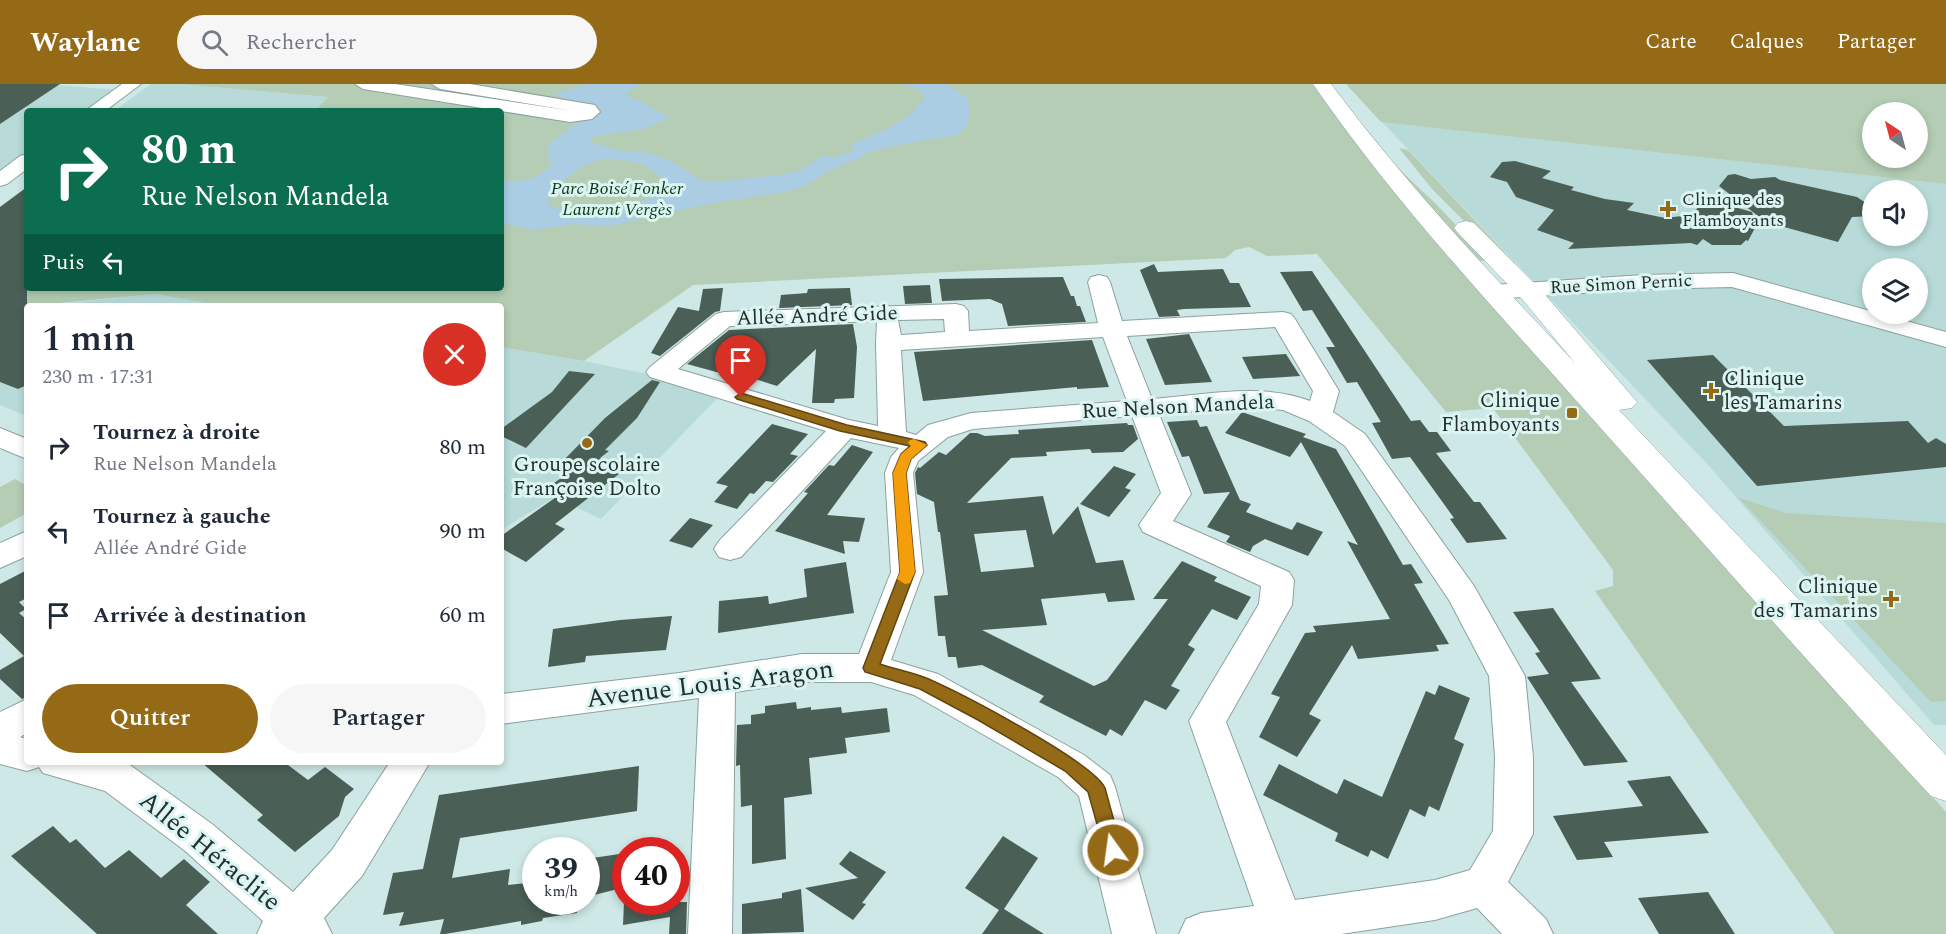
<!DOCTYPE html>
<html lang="fr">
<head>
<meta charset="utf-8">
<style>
	body { margin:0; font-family:Spectral,serif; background:#f6f6f7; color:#1f2937; height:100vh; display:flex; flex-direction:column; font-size:22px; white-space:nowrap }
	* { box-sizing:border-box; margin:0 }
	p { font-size:20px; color:#747a83 }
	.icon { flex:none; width:33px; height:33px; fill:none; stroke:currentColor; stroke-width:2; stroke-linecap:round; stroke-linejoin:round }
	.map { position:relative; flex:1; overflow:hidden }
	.details { position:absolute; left:24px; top:219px; width:480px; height:462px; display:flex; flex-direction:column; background:#fff; border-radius:6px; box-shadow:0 3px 9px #0003 }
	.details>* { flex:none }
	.guide { position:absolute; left:24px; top:24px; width:480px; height:183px; border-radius:6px; box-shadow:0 3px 9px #0003; background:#0b6e4f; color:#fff; overflow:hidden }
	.needle { width:39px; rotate:324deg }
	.fabs { position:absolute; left:1862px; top:18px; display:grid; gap:12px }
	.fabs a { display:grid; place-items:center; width:66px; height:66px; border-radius:50%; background:#fff; box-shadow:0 3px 9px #0003; font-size:30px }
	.speed { position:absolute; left:522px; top:753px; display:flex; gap:12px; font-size:30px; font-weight:700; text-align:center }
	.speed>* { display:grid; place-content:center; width:78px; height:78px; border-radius:50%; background:#fff; box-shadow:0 3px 9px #0003; line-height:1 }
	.speed small { font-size:15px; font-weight:400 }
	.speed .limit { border:9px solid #d22; background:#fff; color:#111 }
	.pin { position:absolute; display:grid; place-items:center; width:51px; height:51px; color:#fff; margin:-62px -26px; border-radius:50% 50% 50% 0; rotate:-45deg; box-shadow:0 0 6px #0007 }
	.pin .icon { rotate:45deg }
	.me { position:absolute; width:66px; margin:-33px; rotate:346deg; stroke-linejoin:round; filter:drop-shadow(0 0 4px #0008) }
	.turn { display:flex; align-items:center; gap:21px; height:126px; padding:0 18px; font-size:27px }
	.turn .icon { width:78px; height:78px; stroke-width:2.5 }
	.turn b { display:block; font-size:42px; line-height:51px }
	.then { display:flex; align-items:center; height:57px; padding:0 18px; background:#0003; gap:12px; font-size:22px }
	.round { display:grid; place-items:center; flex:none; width:63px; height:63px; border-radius:32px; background:#f6f6f7 }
	.overview { display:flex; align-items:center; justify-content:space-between; height:102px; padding:0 18px }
	h1 { font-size:36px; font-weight:600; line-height:45px }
	.button { display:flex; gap:12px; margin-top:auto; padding:12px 18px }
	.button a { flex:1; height:69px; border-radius:36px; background:#956a16; color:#fff; font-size:24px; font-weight:600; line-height:69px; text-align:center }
	.button a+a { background:#f6f6f7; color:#1f2937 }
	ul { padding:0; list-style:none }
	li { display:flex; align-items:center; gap:18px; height:84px; padding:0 18px }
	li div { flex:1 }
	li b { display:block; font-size:22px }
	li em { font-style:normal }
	header { display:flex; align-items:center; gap:36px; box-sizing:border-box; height:84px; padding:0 30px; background:#956a16; color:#fff }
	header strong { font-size:28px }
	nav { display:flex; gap:33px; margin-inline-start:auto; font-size:21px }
	.search { width:420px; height:54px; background:#f6f6f7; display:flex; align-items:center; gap:15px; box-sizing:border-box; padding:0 21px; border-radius:33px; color:#747a83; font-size:22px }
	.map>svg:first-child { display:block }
	.built { fill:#b8dbd9; fill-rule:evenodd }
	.green { fill:#b4cdb4; fill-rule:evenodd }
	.water { fill:#abcde3; fill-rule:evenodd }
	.building { fill:#4a5f56; fill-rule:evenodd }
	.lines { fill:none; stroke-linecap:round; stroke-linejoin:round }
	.minor-casing { stroke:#89a2a0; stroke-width:2 }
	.major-casing { stroke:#89a2a0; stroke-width:1 }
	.minor { fill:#fff; fill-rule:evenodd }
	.major { fill:#fff; fill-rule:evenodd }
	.route { fill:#956a16; stroke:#61450e; stroke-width:1.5 }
	.slow { fill:#f59e0b }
	.poi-dot { fill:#956a16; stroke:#dbf5f3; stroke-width:2 }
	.labels { text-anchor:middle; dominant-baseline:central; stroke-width:6; stroke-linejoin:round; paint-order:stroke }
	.far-park-label { font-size:18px; font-style:italic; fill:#0c3813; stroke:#dbf5f3 }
	.far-poi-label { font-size:18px; fill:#252f2e; stroke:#dbf5f3; text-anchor:start }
	.far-street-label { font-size:18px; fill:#252f2e; stroke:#dbf5f3 }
	.street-label { font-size:21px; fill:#252f2e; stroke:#dbf5f3 }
	.poi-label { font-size:21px; fill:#252f2e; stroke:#dbf5f3; text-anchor:end }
	.near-street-label { font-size:26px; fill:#252f2e; stroke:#dbf5f3 }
</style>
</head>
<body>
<header>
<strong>Waylane</strong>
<div class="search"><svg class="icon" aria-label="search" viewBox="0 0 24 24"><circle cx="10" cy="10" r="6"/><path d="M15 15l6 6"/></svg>Rechercher</div>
<nav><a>Carte</a><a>Calques</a><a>Partager</a></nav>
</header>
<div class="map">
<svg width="1946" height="850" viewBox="0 0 1946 850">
	<rect width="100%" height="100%" fill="#cde8e6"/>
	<g class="built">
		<path d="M0,0H48L117,6L89,27H27V72L0,92Z"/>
		<path d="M151,0H179L328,13L315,27H114Z"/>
		<path d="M1382,38L1946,100V641H1934L1709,382ZM1872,106H1917V152H1872ZM1872,184H1917V230H1872Z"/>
		<path d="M156,210L223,220L224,222H43Z"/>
		<path d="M27,225V332L0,321V230Z"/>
		<path d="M501,263L584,277L725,306L601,435L555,413L501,446Z"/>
	</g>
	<g class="green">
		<path d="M179,0H1312L1370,75L1506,232L1946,728V850H1835L1595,507L1613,502V486L1493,324L1446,328L1317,170L1267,172L1249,163L1235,166L1226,174L693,201L584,277L501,263V222H224L156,210L27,222L0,212L43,204H501V27H315L328,13Z"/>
		<path d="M1346,0H1946V100L1381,38ZM1917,28V74H1872V28Z"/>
		<path d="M1399,64L1408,66L1515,179L1505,178L1432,105Z"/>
		<path d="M1383,70L1436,120L1490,177H1478Z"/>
		<path d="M15,395L27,402V429L0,444V403Z"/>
		<path d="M1739,414L1786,429L1946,439V617L1931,618Z"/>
	</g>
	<path class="water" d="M590,0H641L625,11L641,17L669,34L644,45L594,52L590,58L622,67H642L670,76L702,97L713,98L788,90L802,85L824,71L835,74L855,65L850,60C879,49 908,39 925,13L919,6L901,0H946L966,13L970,24L968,43L954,52L910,59L869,68L860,74L830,86L805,102L784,108L708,120L610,142L573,140L533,146L501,139V97C521,99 536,96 551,81L549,71L545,69L550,66L547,61L577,39L583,38L603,26C585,13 572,20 554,10ZM606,75C627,75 649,78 662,96C659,104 655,109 648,114C628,127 563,138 546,117C564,97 577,79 606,75Z"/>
	<g class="building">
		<path d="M0,0H60L0,40Z"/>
		<path d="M1515,77L1551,87L1542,94L1574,103L1571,106L1605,115L1634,119L1627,126L1665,134L1691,131L1706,115L1752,128L1756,142L1748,157L1746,156L1741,161H1712L1703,155L1697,161L1691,159L1568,165L1574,159L1537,146L1554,126L1516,113L1507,98L1490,93L1502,78Z"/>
		<path d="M1735,90L1751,95L1775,93L1780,96L1857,113L1872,123V132L1852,133L1838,158L1766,138L1719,102L1728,91Z"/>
		<path d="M27,103V301L18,305L0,298V123Z"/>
		<path d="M1154,180L1158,188L1223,185L1230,199H1239L1251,223L1184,225L1177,226L1180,232L1159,233L1140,186Z"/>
		<path d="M1312,187L1411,337L1420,336L1429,348H1437L1451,367L1436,369L1474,418H1480L1507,455L1467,459L1450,435L1454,434L1410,373L1392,375L1372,339L1381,338L1357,298L1347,299L1326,263H1335L1312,226L1303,227L1280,188Z"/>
		<path d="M1063,193L1071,212H1074L1077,222H1080L1086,238L1008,242L1002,220L990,215L942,217L939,195Z"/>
		<path d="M930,201L932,219L905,220L903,202Z"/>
		<path d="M723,204L720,227L715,228L660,272L651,269L678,223L699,227L703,205Z"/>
		<path d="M850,204L852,221L779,224L781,211L807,209L808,205Z"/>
		<path d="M853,240L857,263L854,314L835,315L834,319H812L816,265L777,302L752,294L749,297L687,280L729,246Z"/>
		<path d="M1189,250L1212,298L1165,301L1146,255Z"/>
		<path d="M1092,256L1109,303L1077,305V303L923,317L914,268Z"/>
		<path d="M1286,270L1300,292L1253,295L1242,273Z"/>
		<path d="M1713,271L1784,342L1908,337L1928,359L1936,354L1946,360V383L1757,402L1647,276Z"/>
		<path d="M569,287L595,290L526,364L501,352V345L552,308Z"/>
		<path d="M652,296L660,298L637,334L605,366L609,367L600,374L624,386L555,440L565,445L526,478L501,464V452L559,411L546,405L572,386L560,380L605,334Z"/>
		<path d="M1242,328L1306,350L1303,353L1336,365L1403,481L1411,480L1423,499L1414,500L1449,560L1436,561L1439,567L1358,575L1352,561L1309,630L1321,636L1297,673L1259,653L1280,613L1271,610L1305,549L1316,548L1313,542L1390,535L1347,457L1358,461L1301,358L1290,373L1225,349Z"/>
		<path d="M1197,336L1200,343L1207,342L1240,416L1251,420L1246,428L1292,446L1297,438L1323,448L1308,472L1265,455L1253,462L1250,468L1226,458L1230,452L1207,443L1230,408L1204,410L1189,372L1182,373L1167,338Z"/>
		<path d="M1127,339L1128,341H1133L1138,355L1123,368L1092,369L1090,365L1046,368L1047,372L1011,374L967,419L1043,412L1053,451L1078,422L1096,479L1123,476L1135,516L1108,518L1105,509L1041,515L1047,541L982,546L1094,602L1107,596L1168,515H1153L1182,477L1217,493L1214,497L1251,513L1237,536L1212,525L1188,561L1195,565L1171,602L1180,606L1166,626L1145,616L1122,652L1110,645L1106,652L1039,618L1044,612L982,581L958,584L956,573H948L945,552H938L934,512L948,511L940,448H938L934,418L917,410L915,389L918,383L920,384L939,368L946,371L970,349H977L985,352L1019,350L1018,346ZM1026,446L1034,483L981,488L974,450Z"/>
		<path d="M772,340L808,350L790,370L798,372L773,398L766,397L754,410L750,409L737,425L714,418L728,402L716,399Z"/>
		<path d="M852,361L873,368L827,431L865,434L859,458L843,457L845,470L775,447L808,409L804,408L829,381L834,382Z"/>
		<path d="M1114,382L1136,390L1125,404L1131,406L1109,433L1080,420Z"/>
		<path d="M690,434L713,441L692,464L669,457Z"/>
		<path d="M846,478L854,529L718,549L719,517L768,512L769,520L807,513L804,485Z"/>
		<path d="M27,486V514L19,518L26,525L19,529L27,536V613L22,615L0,595V586L24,572L0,549V500Z"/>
		<path d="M1553,524L1601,595L1571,598L1628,678L1584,682L1527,593L1549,590L1535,569L1540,568L1513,528Z"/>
		<path d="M672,532L666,566L586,572L585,578L548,583L553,545L620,536Z"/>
		<path d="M1439,601L1470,614L1454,655L1464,660L1439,727L1429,722L1425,733L1410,725L1388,775L1371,766L1368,773L1335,757L1338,749L1263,711L1279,680L1337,710L1344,695L1382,713L1426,607L1435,611Z"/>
		<path d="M796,618L797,625L811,623V626L841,623L842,629L887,624L890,648L845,654L847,669L809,674L812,710L784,714L786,775L752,780V721L741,723L740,681L736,682L737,641L751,640V631L765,629V622Z"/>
		<path d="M201,678H284L308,696L325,683L354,705L345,713L339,732L295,768L257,736L263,731Z"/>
		<path d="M639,682L637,727L460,754L452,794L510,785L508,801L536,798V818H576L577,829L543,834L542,837L521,841V837L445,850H440L444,835L399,842L404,828L383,831L393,789L423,785L439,711Z"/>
		<path d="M1670,692L1709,749L1604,758L1613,773L1577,776L1553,732L1643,722L1627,697Z"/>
		<path d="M53,742L70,759L76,755L105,784L129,766L161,794L184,775L210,798L186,821L218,850H97L11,772Z"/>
		<path d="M1003,752L1038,774L1004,825L1044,850H982L999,826L965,804Z"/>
		<path d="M850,767L886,788L862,819L866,820L853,836L805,804L858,794L839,780Z"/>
		<path d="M626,769V803L586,813V775Z"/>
		<path d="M801,805L804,848L742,850V820L782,814V809Z"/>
		<path d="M1708,808L1735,850H1659L1638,814Z"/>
		<path d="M624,818H687L686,850H669L670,833L623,841Z"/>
	</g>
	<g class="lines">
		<defs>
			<g id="minor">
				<path d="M122,0H141L105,27H85Z"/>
				<path d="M355,0H395L573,27L440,5L432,0H470L589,20L595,21L600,28L592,35L570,38L363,5Z"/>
				<path d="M27,70V85L7,100L0,102V87L20,72Z"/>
				<path d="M1733,189L1946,248V263L1732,203L1643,205L1494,215L1486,213L1482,208L1486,203L1494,201L1643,191Z"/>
				<path d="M1099,191L1107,193L1110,198L1122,237L1283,228L1291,230L1295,235L1339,307L1333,328L1365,350L1474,502L1525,592L1533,673V750L1508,798L1546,835L1553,850H1502L1477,824L1435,836L1341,850H1179L1186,835L1201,829L1254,822L1189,637L1259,520L1261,502L1143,448L1139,441L1161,409L1132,332L973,345L948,353L918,377L913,389L923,488L891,576L938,590L1084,671L1110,691L1115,703L1156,850H1112L1079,712L1058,693L914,611L871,598H802L735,608L732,850H688L699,614L501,640V610L679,589L802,570H859L891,488L885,389L891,373L899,364L851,354L741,473L730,476L719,473L714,465L719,457L826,347L650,293L646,288L650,283L716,230L724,228L956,220L964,222L968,227L969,247L1098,239L1088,198L1091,193ZM944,235L945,248L901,251L898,236ZM877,237L876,259L878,342L849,336L678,285L730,242ZM1275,243L1313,307L1310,317C1262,298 1203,311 1152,315L1127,252ZM1103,253L1127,317L971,329L928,341L916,351L906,348L901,266ZM1252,323L1283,326L1309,337L1345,362L1449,516L1489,592L1495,673L1493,747L1470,786L1435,796L1295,816L1226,638L1292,521L1294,496L1289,488L1173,437L1191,410L1159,330Z"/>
				<path d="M0,344L27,355V375L0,364Z"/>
				<path d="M27,447V472L0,484V459Z"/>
				<path d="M27,615V649L20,653L27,655V678H120L130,681L212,740L293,808L332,766L390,678H430L362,792L324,834L332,850H257L263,837L184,766L105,707L43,689L39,683L27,687L0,680V628Z"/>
			</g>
			<path id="major" d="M1313,0H1331C1405,99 1490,189 1575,279L1523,216L1458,149L1454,144L1458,139L1466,137L1474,139L1541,206L1637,318L1632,324L1619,326L1946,671V717L1931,712C1815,587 1703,458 1589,331C1494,224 1394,118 1313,0Z"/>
		</defs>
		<use href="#minor" class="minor-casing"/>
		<use href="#major" class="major-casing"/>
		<use href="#minor" class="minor"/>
		<use href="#major" class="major"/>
	</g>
	<path class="route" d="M741,309L847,341L925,358L927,361L911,375L906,389L915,488L880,580C897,586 917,589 933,597C964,611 1093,678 1105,704L1122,766L1119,772L1113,775L1106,772L1088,708L1065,687L978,636L920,605L865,588L863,584L900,488L893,389L901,370L910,362L840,347L737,315L735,313Z"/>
	<path class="slow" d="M914,355L927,361L911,375L906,389L915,488L910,499L905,500L897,495L900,488L893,389L901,370L911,362L908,359L910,356Z"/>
	<g class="poi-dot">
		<path d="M1665 116h6v6h6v6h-6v6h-6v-6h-6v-6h6z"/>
		<path d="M1708 298h6v6h6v6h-6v6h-6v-6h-6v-6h6z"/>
		<rect x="1566" y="323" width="12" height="12" rx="3"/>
		<circle cx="587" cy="359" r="6"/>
		<path d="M1888 506h6v6h6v6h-6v6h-6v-6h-6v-6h6z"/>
	</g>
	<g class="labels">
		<g class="far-park-label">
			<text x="617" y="104">Parc Boisé Fonker<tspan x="617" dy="21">Laurent Vergès</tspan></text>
		</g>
		<g class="far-poi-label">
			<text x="1682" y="115">Clinique des<tspan x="1682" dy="21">Flamboyants</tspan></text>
		</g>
		<g class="far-street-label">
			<text transform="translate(1621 200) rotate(-3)">Rue Simon Pernic</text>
		</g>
		<g class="street-label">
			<text transform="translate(817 232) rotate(-2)">Allée André Gide</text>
			<text transform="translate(1178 323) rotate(-3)">Rue Nelson Mandela</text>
		</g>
		<g class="poi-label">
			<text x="1724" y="295" text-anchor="start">Clinique<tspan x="1724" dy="24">les Tamarins</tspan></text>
			<text x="1560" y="317">Clinique<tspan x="1560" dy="24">Flamboyants</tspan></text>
			<text x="587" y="381" text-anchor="middle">Groupe scolaire<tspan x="587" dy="24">Françoise Dolto</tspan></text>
			<text x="1878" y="503">Clinique<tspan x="1878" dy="24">des Tamarins</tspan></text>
		</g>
		<g class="near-street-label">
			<text transform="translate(710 600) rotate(-7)">Avenue Louis Aragon</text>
			<text transform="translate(210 767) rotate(39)">Allée Héraclite</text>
		</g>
	</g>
</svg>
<div class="fabs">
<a><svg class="needle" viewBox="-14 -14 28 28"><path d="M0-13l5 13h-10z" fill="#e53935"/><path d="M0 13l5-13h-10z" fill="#747a83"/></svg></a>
<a><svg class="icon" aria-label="sound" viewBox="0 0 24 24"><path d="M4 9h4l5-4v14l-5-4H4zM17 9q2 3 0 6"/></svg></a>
<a><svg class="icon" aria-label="layers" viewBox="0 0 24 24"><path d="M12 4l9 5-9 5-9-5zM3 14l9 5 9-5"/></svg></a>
</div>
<div class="speed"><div>39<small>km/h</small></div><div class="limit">40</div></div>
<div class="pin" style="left:741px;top:313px;background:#d93025"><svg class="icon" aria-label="arrive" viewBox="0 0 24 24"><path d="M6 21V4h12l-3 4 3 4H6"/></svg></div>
<svg class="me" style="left:1113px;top:766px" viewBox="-20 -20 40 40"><circle r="17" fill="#956a16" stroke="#fff" stroke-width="3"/><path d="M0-11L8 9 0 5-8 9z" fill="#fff"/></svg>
<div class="guide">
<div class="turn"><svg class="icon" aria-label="right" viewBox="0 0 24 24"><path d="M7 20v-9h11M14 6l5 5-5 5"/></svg><div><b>80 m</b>Rue Nelson Mandela</div></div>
<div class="then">Puis<svg class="icon" aria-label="left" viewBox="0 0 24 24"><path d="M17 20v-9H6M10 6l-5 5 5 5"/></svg></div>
</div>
<section class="details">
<div class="overview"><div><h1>1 min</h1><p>230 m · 17:31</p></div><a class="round" style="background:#d93025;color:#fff"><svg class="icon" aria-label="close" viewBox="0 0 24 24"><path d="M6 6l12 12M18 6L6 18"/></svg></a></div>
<ul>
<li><svg class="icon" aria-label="right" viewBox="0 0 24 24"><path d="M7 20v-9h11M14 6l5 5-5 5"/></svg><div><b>Tournez à droite</b><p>Rue Nelson Mandela</p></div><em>80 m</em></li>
<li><svg class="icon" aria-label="left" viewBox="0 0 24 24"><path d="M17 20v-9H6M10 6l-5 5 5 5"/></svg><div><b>Tournez à gauche</b><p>Allée André Gide</p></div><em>90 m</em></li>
<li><svg class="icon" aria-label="arrive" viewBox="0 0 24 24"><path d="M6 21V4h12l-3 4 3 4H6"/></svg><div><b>Arrivée à destination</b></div><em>60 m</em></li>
</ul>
<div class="button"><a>Quitter</a><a>Partager</a></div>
</section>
</div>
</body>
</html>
